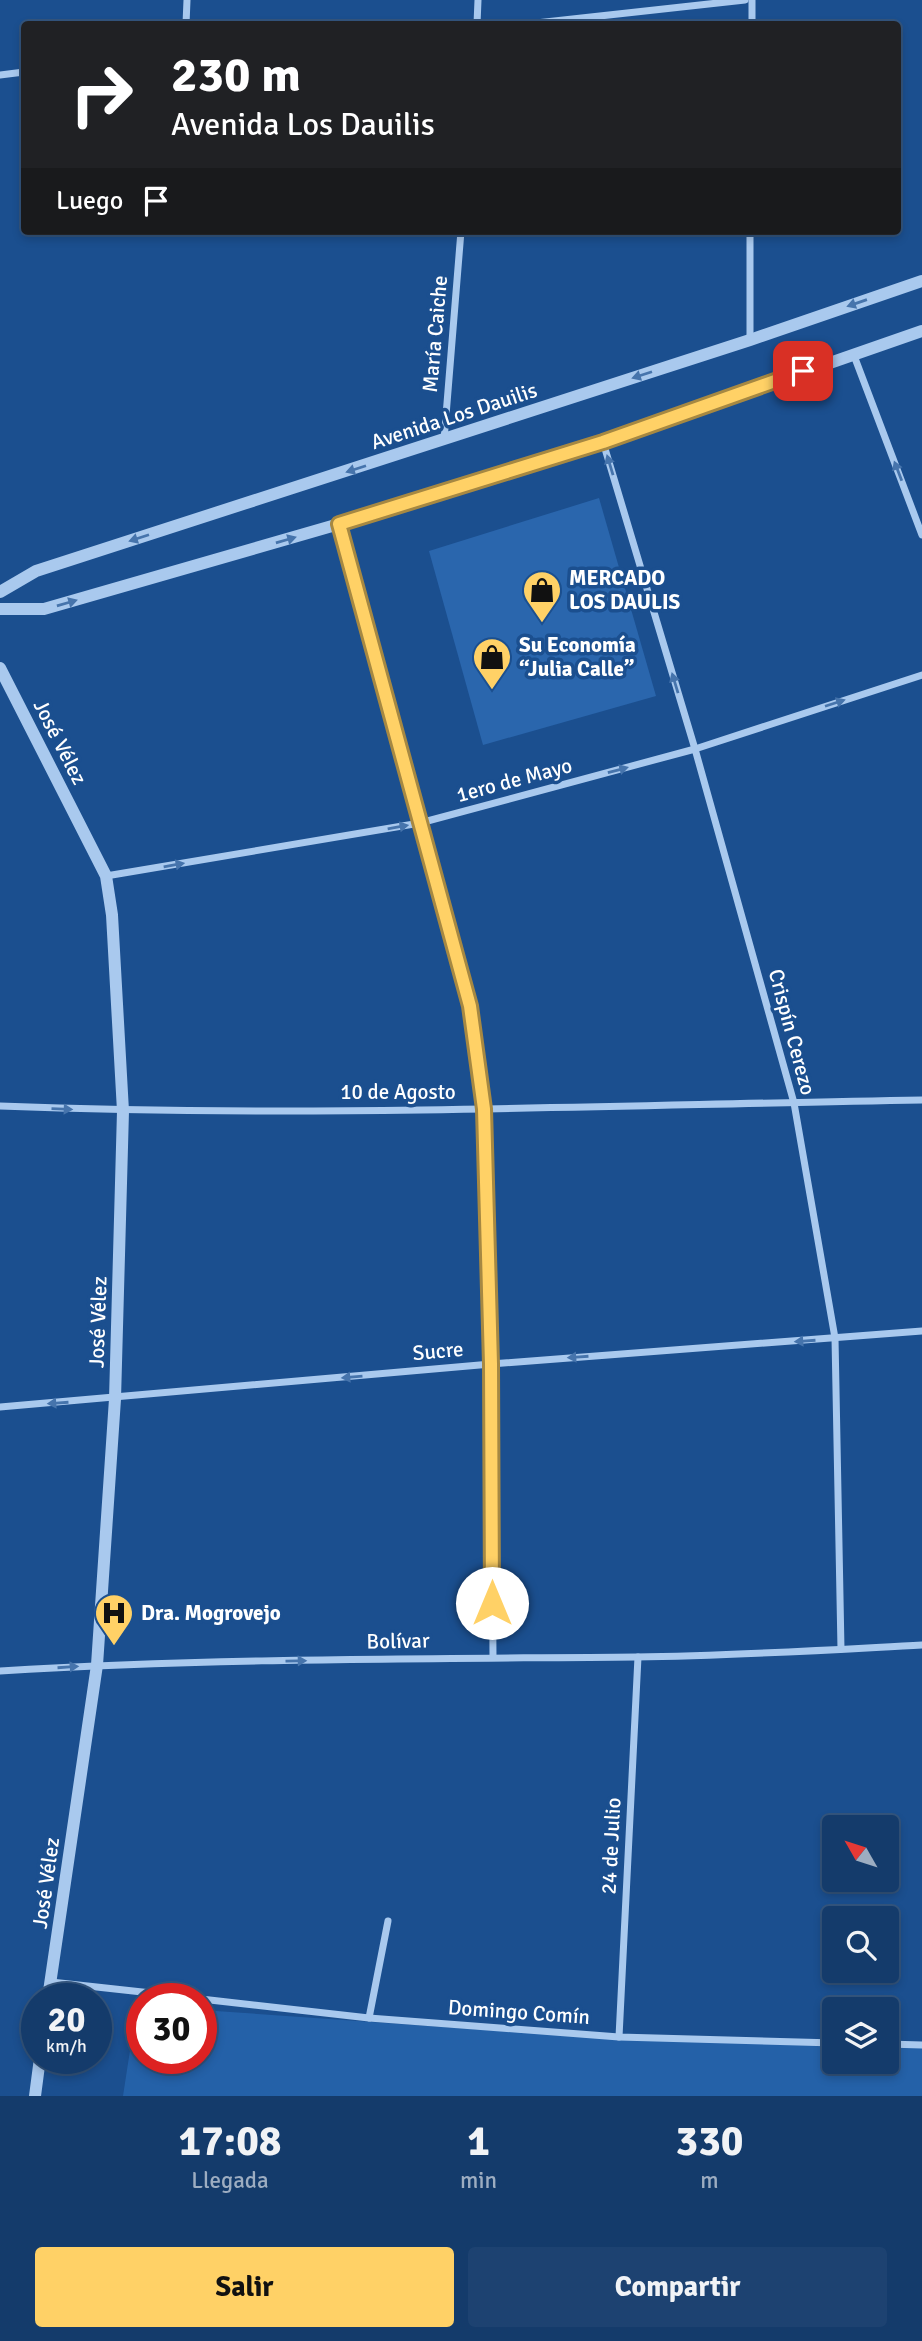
<!DOCTYPE html>
<html lang="es">
<head>
<meta charset="utf-8">
<style>
	body { margin:0; font-family:Signika,sans-serif; background:#1d4271; color:#f1f3f6; height:100vh; display:flex; flex-direction:column; font-size:26px; white-space:nowrap }
	* { box-sizing:border-box; margin:0 }
	p { font-size:23px; color:#9dadc1 }
	.icon { flex:none; width:38px; height:38px; fill:none; stroke:currentColor; stroke-width:2; stroke-linecap:round; stroke-linejoin:round }
	.map { position:relative; height:2096px; overflow:hidden }
	.sheet { display:flex; flex-direction:column; background:#143b6b; flex:1 }
	.sheet>* { flex:none }
	.guide { position:absolute; left:21px; top:21px; width:880px; height:214px; border-radius:7px; box-shadow:0 4px 10px #0003,0 0 0 2px #33557e; background:#202124; color:#fff; overflow:hidden }
	.needle { width:46px; rotate:309deg }
	.fabs { position:absolute; left:822px; top:1815px; display:grid; gap:14px }
	.fabs a { display:grid; place-items:center; width:77px; height:77px; border-radius:7px; background:#143b6b; box-shadow:0 4px 10px #0003,0 0 0 2px #33557e; font-size:35px }
	.speed { position:absolute; left:21px; top:1983px; display:flex; gap:14px; font-size:35px; font-weight:700; text-align:center }
	.speed>* { display:grid; place-content:center; width:91px; height:91px; border-radius:50%; background:#143b6b; box-shadow:0 4px 10px #0003,0 0 0 2px #33557e; line-height:1 }
	.speed small { font-size:18px; font-weight:400 }
	.speed .limit { border:10px solid #d22; background:#fff; color:#111 }
	.pin { position:absolute; display:grid; place-items:center; width:60px; height:60px; color:#fff; margin:-30px; border-radius:14px; box-shadow:0 4px 10px #0006 }
	.me { position:absolute; width:77px; margin:-38px; rotate:0deg; stroke-linejoin:round; filter:drop-shadow(0 0 5px #0008) }
	.turn { display:flex; align-items:center; gap:24px; height:147px; padding:0 35px; font-size:32px }
	.turn .icon { width:91px; height:91px; stroke-width:2.5 }
	.turn b { display:block; font-size:49px; line-height:60px }
	.then { display:flex; align-items:center; height:66px; padding:0 35px; background:#0003; gap:14px; font-size:26px }
	.eta { display:flex; justify-content:space-evenly; align-items:center; height:119px; text-align:center }
	.eta b { font-size:42px; font-weight:800; line-height:49px }
	.cta { display:flex; gap:14px; margin-top:auto; padding:14px 35px }
	.cta a { flex:1; height:80px; border-radius:7px; background:#ffd166; color:#111; font-size:28px; font-weight:800; line-height:80px; text-align:center }
	.cta a+a { background:#1d4271; color:#f1f3f6 }
	.map>svg:first-child { display:block }
	.green { fill:#2461a8 }
	.building { fill:#2a66ad }
	.lines { fill:none; stroke-linecap:round; stroke-linejoin:round }
	.minor { stroke:#a9c9ee; stroke-width:7 }
	.tertiary { stroke:#a9c9ee; stroke-width:12 }
	.oneway { fill:#4674ac }
	.route-casing { stroke:#a68842; stroke-width:18 }
	.route { stroke:#ffd166; stroke-width:12 }
	.labels { text-anchor:middle; dominant-baseline:central; stroke-width:7; stroke-linejoin:round; paint-order:stroke }
	.street-label { font-size:21px; fill:#fff; stroke:#1b4f8f }
	.poi-label { font-size:21px; font-weight:bold; fill:#fff; stroke:#1b4f8f; text-anchor:start }
</style>
</head>
<body>
<div class="map">
<svg width="922" height="2096" viewBox="0 0 922 2096">
	<rect width="100%" height="100%" fill="#1b4f8f"/>
	<path class="green" d="M137,2005H142V2058H201V2010L500,2031L835,2046V2062H887V2047L922,2048V2096H123Z"/>
	<path class="building" d="M599,498L656,696L483,745L429,551Z"/>
	<g class="lines">
		<g class="minor">
			<path d="M186,24L187,0"/>
			<path d="M477,24L478,0"/>
			<path d="M527,24L745,0"/>
			<path d="M752,24V0"/>
			<path d="M0,75L24,72"/>
			<path d="M750,340V231"/>
			<path d="M853,353L922,535"/>
			<path d="M444,440L461,231"/>
			<path d="M603,442L695,749L794,1103L835,1338L841,1649"/>
			<path d="M339,524L470,1006L484,1109L491,1364L493,1656"/>
			<path d="M106,876L420,823L695,749L922,675"/>
			<path d="M0,1106C307,1118 615,1105 922,1100"/>
			<path d="M0,1407L491,1364L922,1331"/>
			<path d="M0,1671C212,1658 424,1659 636,1657C731,1656 827,1650 922,1645"/>
			<path d="M51,1982L197,1998"/>
			<path d="M201,1999L369,2018L619,2037L835,2043"/>
			<path d="M369,2018L388,1921"/>
			<path d="M619,2037L638,1657"/>
			<path d="M887,2044L922,2045"/>
		</g>
		<g class="tertiary">
			<path d="M0,592L36,571L750,340L922,281"/>
			<path d="M0,609H44L339,524L603,442L922,331"/>
			<path d="M0,668L106,876L112,915L123,1111L115,1399L97,1665L48,1998"/>
			<path d="M35,2096L40,2058"/>
		</g>
	</g>
	<defs><path id="oneway-solid" d="M-6-.8H1V-3.2L6.5 0L1 3.2V.8H-6Z" transform="scale(1.75)"/></defs>
	<g class="oneway">
		<use href="#oneway-solid" transform="translate(857 303) rotate(161)"/>
		<use href="#oneway-solid" transform="translate(642 375) rotate(162)"/>
		<use href="#oneway-solid" transform="translate(610 465) rotate(-107)"/>
		<use href="#oneway-solid" transform="translate(356 469) rotate(162)"/>
		<use href="#oneway-solid" transform="translate(898 471) rotate(-111)"/>
		<use href="#oneway-solid" transform="translate(139 538) rotate(162)"/>
		<use href="#oneway-solid" transform="translate(286 540) rotate(-16)"/>
		<use href="#oneway-solid" transform="translate(67 603) rotate(-16)"/>
		<use href="#oneway-solid" transform="translate(675 683) rotate(-107)"/>
		<use href="#oneway-solid" transform="translate(835 703) rotate(-18)"/>
		<use href="#oneway-solid" transform="translate(618 770) rotate(-15)"/>
		<use href="#oneway-solid" transform="translate(398 827) rotate(-10)"/>
		<use href="#oneway-solid" transform="translate(174 865) rotate(-10)"/>
		<use href="#oneway-solid" transform="translate(62 1109) rotate(2)"/>
		<use href="#oneway-solid" transform="translate(805 1341) rotate(176)"/>
		<use href="#oneway-solid" transform="translate(578 1357) rotate(176)"/>
		<use href="#oneway-solid" transform="translate(352 1377) rotate(175)"/>
		<use href="#oneway-solid" transform="translate(58 1403) rotate(176)"/>
		<use href="#oneway-solid" transform="translate(296 1661) rotate(-1)"/>
		<use href="#oneway-solid" transform="translate(68 1667) rotate(-4)"/>
	</g>
	<g class="lines">
		<defs>
			<path id="route" d="M492,1603L491,1364L484,1109L470,1006L339,524L603,442L803,371"/>
		</defs>
		<use href="#route" class="route-casing"/>
		<use href="#route" class="route"/>
	</g>
	<defs>
		<symbol id="shop-pin" viewBox="-11 -11 22 30"><path d="M0 17L-7.5 6A9.5 9.5 0 1 1 7.5 6Z" fill="#ffd166" stroke="#1b4f8f"/><path d="M-5-2.5h2.3a2.7 3.5 0 0 1 5.4 0H5L5.5 6h-11ZM-1.5-2.5h3a1.5 2.3 0 0 0-3 0Z" fill="#111"/></symbol>
		<symbol id="hospital-pin" viewBox="-11 -11 22 30"><path d="M0 17L-7.5 6A9.5 9.5 0 1 1 7.5 6Z" fill="#ffd166" stroke="#1b4f8f"/><path d="M-5-5h3v3.5h4V-5h3V5h-3V1.5h-4V5h-3Z" fill="#111"/></symbol>
	</defs>
	<g fill-rule="evenodd">
		<use href="#shop-pin" x="520" y="568" width="44" height="60"/>
		<use href="#shop-pin" x="470" y="635" width="44" height="60"/>
		<use href="#hospital-pin" x="92" y="1591" width="44" height="60"/>
	</g>
	<g class="labels">
		<g class="street-label">
			<text transform="translate(435 334) rotate(-85)">María Caiche</text>
			<text transform="translate(454 416) rotate(-18)">Avenida Los Dauilis</text>
			<text transform="translate(60 742) rotate(63)">José Vélez</text>
			<text transform="translate(514 780) rotate(-15)">1ero de Mayo</text>
			<text transform="translate(792 1032) rotate(75)">Crispín Cerezo</text>
			<text x="398" y="1092">10 de Agosto</text>
			<text transform="translate(98 1322) rotate(-88)">José Vélez</text>
			<text transform="translate(438 1351) rotate(-5)">Sucre</text>
			<text transform="translate(398 1641) rotate(-1)">Bolívar</text>
			<text transform="translate(611 1846) rotate(-87)">24 de Julio</text>
			<text transform="translate(46 1883) rotate(-82)">José Vélez</text>
			<text transform="translate(519 2012) rotate(4)">Domingo Comín</text>
		</g>
		<g class="poi-label">
			<text x="569" y="578">MERCADO<tspan x="569" dy="24">LOS DAULIS</tspan></text>
			<text x="519" y="645">Su Economía<tspan x="519" dy="24">“Julia Calle”</tspan></text>
			<text x="141" y="1613">Dra. Mogrovejo</text>
		</g>
	</g>
</svg>
<div class="fabs">
<a><svg class="needle" viewBox="-14 -14 28 28"><path d="M0-13l5 13h-10z" fill="#e53935"/><path d="M0 13l5-13h-10z" fill="#9dadc1"/></svg></a>
<a><svg class="icon" aria-label="search" viewBox="0 0 24 24"><circle cx="10" cy="10" r="6"/><path d="M15 15l6 6"/></svg></a>
<a><svg class="icon" aria-label="layers" viewBox="0 0 24 24"><path d="M12 4l9 5-9 5-9-5zM3 14l9 5 9-5"/></svg></a>
</div>
<div class="speed"><div>20<small>km/h</small></div><div class="limit">30</div></div>
<div class="pin" style="left:803px;top:371px;background:#d93025"><svg class="icon" aria-label="arrive" viewBox="0 0 24 24"><path d="M6 21V4h12l-3 4 3 4H6"/></svg></div>
<svg class="me" style="left:492px;top:1603px" viewBox="-20 -20 40 40"><circle r="19" fill="#fff"/><path d="M0-13L10 11 0 6-10 11z" fill="#ffd166"/></svg>
<div class="guide">
<div class="turn"><svg class="icon" aria-label="right" viewBox="0 0 24 24"><path d="M7 20v-9h11M14 6l5 5-5 5"/></svg><div><b>230 m</b>Avenida Los Dauilis</div></div>
<div class="then">Luego<svg class="icon" aria-label="arrive" viewBox="0 0 24 24"><path d="M6 21V4h12l-3 4 3 4H6"/></svg></div>
</div>
</div>
<section class="sheet">
<div class="eta">
<div><b>17:08</b><p>Llegada</p></div>
<div><b>1</b><p>min</p></div>
<div><b>330</b><p>m</p></div>
</div>
<div class="cta"><a>Salir</a><a>Compartir</a></div>
</section>
</body>
</html>
